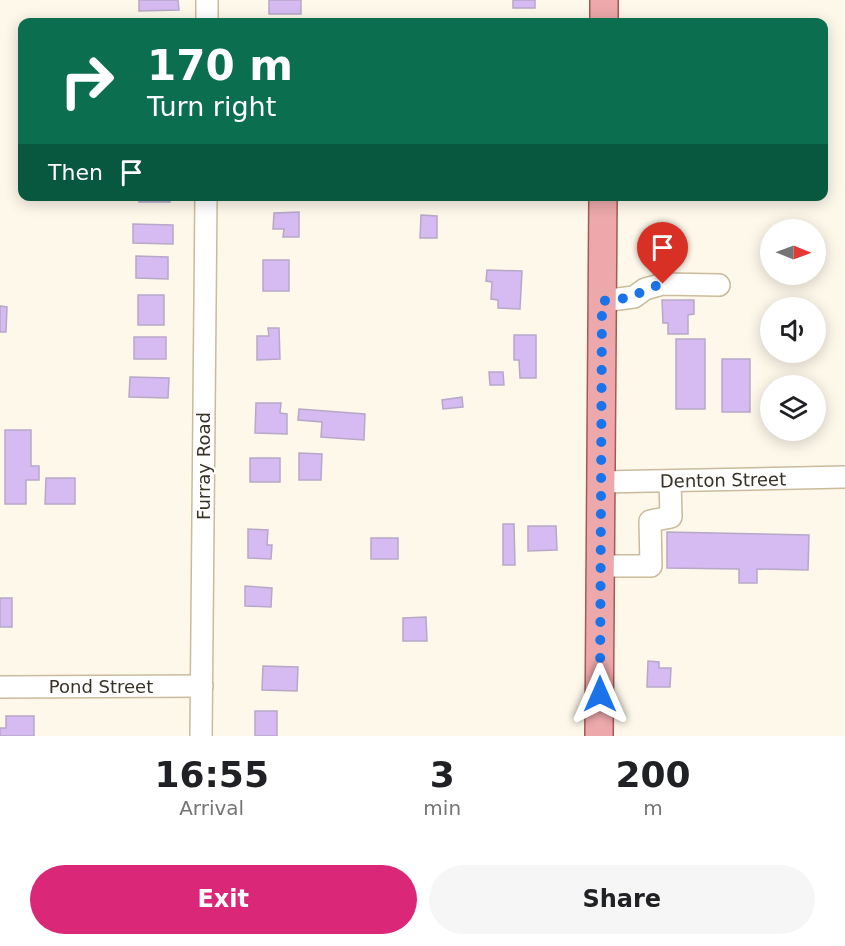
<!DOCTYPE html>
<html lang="en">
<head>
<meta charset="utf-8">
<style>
	body { margin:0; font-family:"DejaVu Sans",sans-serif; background:#f6f6f6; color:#202124; height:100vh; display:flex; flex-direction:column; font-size:22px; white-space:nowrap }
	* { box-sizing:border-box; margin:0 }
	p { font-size:20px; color:#757577 }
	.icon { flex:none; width:33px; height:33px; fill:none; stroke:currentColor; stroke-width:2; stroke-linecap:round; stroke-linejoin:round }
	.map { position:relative; height:736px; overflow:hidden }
	.panel { display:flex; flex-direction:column; background:#fff; flex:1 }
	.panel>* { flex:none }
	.hud { position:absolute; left:18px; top:18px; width:810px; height:183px; border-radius:12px; box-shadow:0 3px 15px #0003; background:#0b6e4f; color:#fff; overflow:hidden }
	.needle { width:39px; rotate:91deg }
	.controls { position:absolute; left:760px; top:219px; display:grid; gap:12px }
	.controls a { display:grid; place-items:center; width:66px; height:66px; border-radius:50%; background:#fff; box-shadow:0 3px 15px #0003; font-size:30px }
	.pin { position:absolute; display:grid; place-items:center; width:51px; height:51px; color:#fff; margin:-62px -26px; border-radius:50% 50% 50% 0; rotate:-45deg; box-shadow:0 0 6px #0007 }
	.pin .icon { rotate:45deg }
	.me { position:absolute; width:66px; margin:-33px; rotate:0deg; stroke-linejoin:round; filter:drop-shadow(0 0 4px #0008) }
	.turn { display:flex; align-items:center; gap:21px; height:126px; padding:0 30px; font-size:27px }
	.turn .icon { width:78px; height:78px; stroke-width:2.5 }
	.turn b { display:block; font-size:42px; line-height:51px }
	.then { display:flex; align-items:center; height:57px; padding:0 30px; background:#0003; gap:12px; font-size:22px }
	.eta { display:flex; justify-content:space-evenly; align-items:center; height:102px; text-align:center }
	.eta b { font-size:36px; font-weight:800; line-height:42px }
	.primary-button { display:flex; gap:12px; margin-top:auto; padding:12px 30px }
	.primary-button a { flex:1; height:69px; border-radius:36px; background:#db2777; color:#fff; font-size:24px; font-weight:800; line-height:69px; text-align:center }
	.primary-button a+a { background:#f6f6f6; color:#202124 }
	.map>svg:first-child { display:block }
	.building { fill:#d5bbf1; stroke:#b7a8c7; stroke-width:1.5 }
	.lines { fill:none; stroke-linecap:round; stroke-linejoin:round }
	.minor-casing { stroke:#c9bb9b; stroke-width:24 }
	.major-casing { stroke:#a55956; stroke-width:30 }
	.minor { stroke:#fff; stroke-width:21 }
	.major { stroke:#eca8aa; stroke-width:27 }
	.route { stroke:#1a73e8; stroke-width:10; stroke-dasharray:0 18 }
	.labels { text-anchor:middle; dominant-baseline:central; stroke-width:4.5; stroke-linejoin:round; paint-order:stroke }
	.street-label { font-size:18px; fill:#373225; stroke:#fff }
</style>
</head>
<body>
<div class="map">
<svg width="845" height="736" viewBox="0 0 845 736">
	<rect width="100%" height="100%" fill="#fef8eb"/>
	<g class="building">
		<path d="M139,0H178L179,10L139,11Z"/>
		<rect x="269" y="0" width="32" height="14"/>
		<rect x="513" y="0" width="22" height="8"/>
		<rect x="139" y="196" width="31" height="6"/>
		<path d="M299,212V237H283L284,229H273L274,213Z"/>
		<path d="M421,215L437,216V238H420Z"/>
		<path d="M133,224L173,225V244L133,243Z"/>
		<path d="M136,256L168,257V279L136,278Z"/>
		<rect x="263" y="260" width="26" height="31"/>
		<path d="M487,270L522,271L520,309L498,308V300L491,299L492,282L486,281Z"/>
		<rect x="138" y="295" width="26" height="30"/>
		<path d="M662,300H694V314L688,315V334H668V323H663Z"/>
		<path d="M0,306L7,307L6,332H0Z"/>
		<path d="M268,328H279L280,359L257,360V336H269Z"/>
		<path d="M514,335H536V378H520L519,360H514Z"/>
		<rect x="134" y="337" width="32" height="22"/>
		<rect x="676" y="339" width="29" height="70"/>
		<rect x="722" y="359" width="28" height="53"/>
		<path d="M489,372H503L504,385H490Z"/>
		<path d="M130,377L169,378L168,398L129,397Z"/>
		<path d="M462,397L463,407L443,409L442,400Z"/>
		<path d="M256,403H281L280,413L287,414V434L255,433Z"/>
		<path d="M299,409L365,414L364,440L321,437L322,422L298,420Z"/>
		<path d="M5,430H31V466H39V480H26V504H5Z"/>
		<path d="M299,453L322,454L321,480H299Z"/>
		<rect x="250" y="458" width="30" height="24"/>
		<path d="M46,478H75V504H45Z"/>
		<path d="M503,524H514L515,565H503Z"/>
		<path d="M528,526H556L557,550L528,551Z"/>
		<path d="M248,529L268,530L267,545H272L271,559L248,558Z"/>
		<path d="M667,532L809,535L808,570L757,569V583H739V569L667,568Z"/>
		<rect x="371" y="538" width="27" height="21"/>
		<path d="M245,586L272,588L271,607L245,606Z"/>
		<rect x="0" y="598" width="12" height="29"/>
		<path d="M426,617L427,641H403V618Z"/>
		<path d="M648,661L659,662V668H671L670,687H647Z"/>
		<path d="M263,666L298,667L297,691L262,690Z"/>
		<rect x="255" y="711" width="22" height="25"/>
		<path d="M6,716H34V736H0V728H6Z"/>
	</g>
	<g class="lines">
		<defs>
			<g id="minor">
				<path d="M207,22V0"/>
				<path d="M602,301L634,297L645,289L663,284L719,285"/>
				<path d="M601,482L845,477"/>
				<path d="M600,566H651L650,521L671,517L670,481"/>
				<path d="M0,687L202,686"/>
				<path d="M201,736L206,196"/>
			</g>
			<g id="major">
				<path d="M604,22V0"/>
				<path d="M599,736L603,196"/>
			</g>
		</defs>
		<use href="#minor" class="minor-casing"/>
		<use href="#major" class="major-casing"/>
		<use href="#minor" class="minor"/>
		<use href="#major" class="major"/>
	</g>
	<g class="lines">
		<path class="route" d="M600,694L602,301L634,297L645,289L663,284"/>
	</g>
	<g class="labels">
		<g class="street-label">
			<text transform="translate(203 466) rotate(-90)">Furray Road</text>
			<text transform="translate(723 480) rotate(-1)">Denton Street</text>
			<text x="101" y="686">Pond Street</text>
		</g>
	</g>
</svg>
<div class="controls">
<a><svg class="needle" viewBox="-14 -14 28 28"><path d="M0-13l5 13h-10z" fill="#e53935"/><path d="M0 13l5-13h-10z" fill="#757577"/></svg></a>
<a><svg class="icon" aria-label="sound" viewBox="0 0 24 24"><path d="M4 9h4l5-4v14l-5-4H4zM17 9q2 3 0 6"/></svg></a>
<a><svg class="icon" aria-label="layers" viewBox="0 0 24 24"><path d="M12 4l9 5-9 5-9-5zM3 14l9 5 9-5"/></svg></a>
</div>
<div class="pin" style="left:663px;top:284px;background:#d93025"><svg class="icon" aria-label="arrive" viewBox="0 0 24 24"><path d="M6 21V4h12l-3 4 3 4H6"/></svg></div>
<svg class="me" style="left:600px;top:694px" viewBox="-20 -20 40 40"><path d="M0-17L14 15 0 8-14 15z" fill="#1a73e8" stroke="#fff" stroke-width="4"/></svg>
<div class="hud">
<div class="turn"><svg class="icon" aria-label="right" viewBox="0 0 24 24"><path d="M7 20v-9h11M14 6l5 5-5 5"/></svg><div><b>170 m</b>Turn right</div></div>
<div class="then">Then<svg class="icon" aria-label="arrive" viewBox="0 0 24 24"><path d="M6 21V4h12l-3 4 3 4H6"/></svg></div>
</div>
</div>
<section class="panel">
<div class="eta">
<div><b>16:55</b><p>Arrival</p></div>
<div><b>3</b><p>min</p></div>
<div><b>200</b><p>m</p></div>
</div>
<div class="primary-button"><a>Exit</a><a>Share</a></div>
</section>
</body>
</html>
